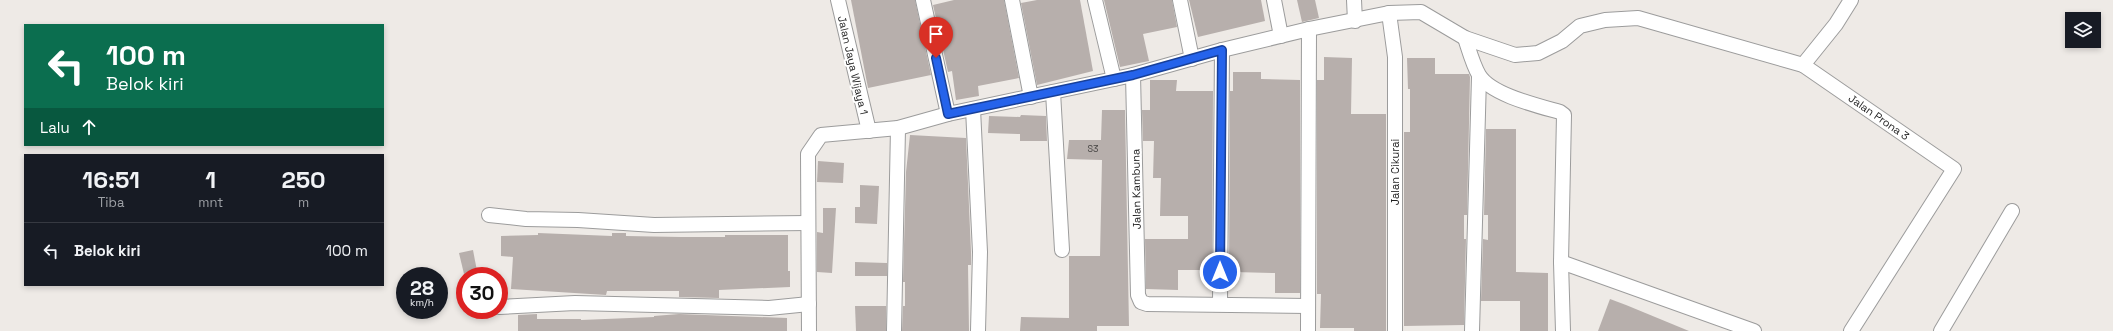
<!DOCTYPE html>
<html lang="id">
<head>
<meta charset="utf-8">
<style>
	body { margin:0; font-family:"Space Grotesk",sans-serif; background:#20242c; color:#f1f3f6; height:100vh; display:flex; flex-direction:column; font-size:15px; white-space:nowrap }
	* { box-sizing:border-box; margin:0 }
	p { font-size:13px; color:#9ea1a6 }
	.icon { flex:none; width:22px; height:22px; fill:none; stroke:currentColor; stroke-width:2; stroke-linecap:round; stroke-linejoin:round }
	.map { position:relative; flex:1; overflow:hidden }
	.details { position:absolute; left:24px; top:154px; width:360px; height:132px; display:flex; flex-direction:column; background:#171b24; border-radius:0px; box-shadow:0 2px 6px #0003 }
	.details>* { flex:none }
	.hud { position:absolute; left:24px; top:24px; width:360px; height:122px; border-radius:0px; box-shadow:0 2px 6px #0003; background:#0b6e4f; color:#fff; overflow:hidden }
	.controls { position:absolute; left:2065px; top:12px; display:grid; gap:8px }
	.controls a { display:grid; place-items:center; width:36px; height:36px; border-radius:0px; background:#171b24; box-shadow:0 2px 6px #0003; font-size:20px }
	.speed { position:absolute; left:396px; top:267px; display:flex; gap:8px; font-size:20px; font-weight:700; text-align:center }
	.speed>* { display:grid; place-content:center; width:52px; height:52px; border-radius:50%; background:#171b24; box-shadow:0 2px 6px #0003; line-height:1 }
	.speed small { font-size:10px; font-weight:400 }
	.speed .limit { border:6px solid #d22; background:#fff; color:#111 }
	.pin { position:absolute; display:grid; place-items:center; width:34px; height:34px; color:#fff; margin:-41px -17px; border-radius:50% 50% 50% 0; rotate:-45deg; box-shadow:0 0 4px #0007 }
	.pin .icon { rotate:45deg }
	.me { position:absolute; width:44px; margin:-22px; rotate:0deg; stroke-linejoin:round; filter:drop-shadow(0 0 3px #0008) }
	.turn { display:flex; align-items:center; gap:14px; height:84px; padding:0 16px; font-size:18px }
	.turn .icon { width:52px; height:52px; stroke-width:2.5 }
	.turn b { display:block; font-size:28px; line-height:34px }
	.then { display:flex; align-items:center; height:38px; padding:0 16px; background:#0003; gap:8px; font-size:15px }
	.eta { display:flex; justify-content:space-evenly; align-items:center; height:68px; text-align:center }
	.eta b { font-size:24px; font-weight:700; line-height:28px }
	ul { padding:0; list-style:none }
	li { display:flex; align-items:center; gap:12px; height:56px; padding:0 16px; border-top:1px solid #363941 }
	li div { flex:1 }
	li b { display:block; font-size:15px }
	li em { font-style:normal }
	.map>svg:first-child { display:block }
	.building { fill:#b7afac }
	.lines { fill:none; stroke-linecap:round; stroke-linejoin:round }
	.minor-casing { stroke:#9c9c9c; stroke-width:16 }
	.minor { stroke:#fff; stroke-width:14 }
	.route-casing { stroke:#184099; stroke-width:10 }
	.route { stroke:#2563eb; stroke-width:7 }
	.labels { text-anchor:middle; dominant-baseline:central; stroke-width:4; stroke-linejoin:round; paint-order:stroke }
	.number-label { font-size:9px; fill:#454342 }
	.street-label { font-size:11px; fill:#1f1f1f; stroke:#fff }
</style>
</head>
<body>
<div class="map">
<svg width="2113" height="331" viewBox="0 0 2113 331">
	<rect width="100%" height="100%" fill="#eeeae6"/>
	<g class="building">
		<path d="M851,0H915L931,75L868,88Z"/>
		<path d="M954,0H1004L1019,78L978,86L979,96L956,100L952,71L948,72L933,5Z"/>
		<path d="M1037,0H1080L1093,71L1037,85L1021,3Z"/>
		<path d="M1104,0H1172L1177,27L1143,34L1149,61L1120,67Z"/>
		<path d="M1189,0H1261L1265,21L1198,37Z"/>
		<path d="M1297,0H1315L1319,18L1302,22Z"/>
		<path d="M1324,57L1352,58L1351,114H1386V331H1354V328H1320L1321,294H1317V80H1324Z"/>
		<path d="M1407,58H1435V74H1469L1470,77L1467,215H1464V239H1466L1464,325L1404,326V132H1410V89H1408Z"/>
		<path d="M1233,72H1261V79L1300,80V293H1275V273L1234,272V270H1229L1230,91H1233Z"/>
		<path d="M1150,80H1177L1176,91H1213L1212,270H1178V290L1146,289L1145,239H1188V216H1160L1161,178H1153L1154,141H1143L1142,110H1150Z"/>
		<path d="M1102,110H1125L1129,326H1097V331H1020L1021,317L1069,318V256H1100L1102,160L1067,159L1069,140H1101Z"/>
		<path d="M1021,115L1046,116L1047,141H1020V134L988,133L989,116L1020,117Z"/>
		<path d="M1486,129H1516V272L1548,273V331H1520V301H1481L1483,239L1488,240V215H1484Z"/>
		<path d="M910,135L966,138L971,252V265H968L969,331H902L903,306H905V282H903L906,172Z"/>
		<path d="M818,161L844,163L843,183L817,182Z"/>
		<path d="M860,185L879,186L877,224L855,223V207H860Z"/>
		<path d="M823,208H836L832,273L817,272V232L823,233Z"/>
		<path d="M538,233L612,236V233H626V236L681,237H725V235H788V271H790V287L719,290V298L679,297V291H607L606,295L511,289L513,257L501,256V236L538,235Z"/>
		<path d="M473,250L477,271L464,274L459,253Z"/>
		<path d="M855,262L887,263V276H855Z"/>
		<path d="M1610,299L1626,305L1689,331H1598Z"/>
		<path d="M855,306H886V331H856Z"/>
		<path d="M537,314V319H581V320L654,317V316L679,314L787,318V331H518V315Z"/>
	</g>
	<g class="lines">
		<defs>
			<g id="minor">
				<path d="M838,0L869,131"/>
				<path d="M923,0L948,114"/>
				<path d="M1012,0L1031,97"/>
				<path d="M1095,0L1114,79"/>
				<path d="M1180,0L1192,59"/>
				<path d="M1274,0L1281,36"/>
				<path d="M1354,0L1355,21"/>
				<path d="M1389,13L1395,57V331"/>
				<path d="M1465,38C1469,50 1473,65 1479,75C1491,95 1539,106 1560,112L1564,115L1561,262L1563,331"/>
				<path d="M1803,65L1836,24L1851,0"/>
				<path d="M1133,75L1138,295L1141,302L1147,304L1307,306"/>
				<path d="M1053,92L1062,250"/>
				<path d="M973,109L980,252L978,331"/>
				<path d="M489,215L526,219L578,220L654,225L808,223"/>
				<path d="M1561,262L1754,331"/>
				<path d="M1220,304L1222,50"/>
				<path d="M499,307L575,303L769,308L809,304"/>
				<path d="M809,331L808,154L821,135L898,128L948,114L1133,75L1222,50L1309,29L1389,13L1421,12L1465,38L1515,55L1538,53L1562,41L1580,26L1605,20L1638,18L1803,65L1954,169L1851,331"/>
				<path d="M894,331L898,128"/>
				<path d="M1308,331L1309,29"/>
				<path d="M1472,331L1479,77"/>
				<path d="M1941,331L2012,211"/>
			</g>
		</defs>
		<use href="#minor" class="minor-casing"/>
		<use href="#minor" class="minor"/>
	</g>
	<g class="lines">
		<defs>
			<path id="route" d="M936,58L948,114L1133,75L1222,50L1220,272"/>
		</defs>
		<use href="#route" class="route-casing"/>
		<use href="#route" class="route"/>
	</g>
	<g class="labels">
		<g class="number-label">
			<text x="1093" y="149">S3</text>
		</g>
		<g class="street-label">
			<text transform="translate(853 65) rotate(77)">Jalan Jaya Wijaya 1</text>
			<text transform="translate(1879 117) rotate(35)">Jalan Prona 3</text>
			<text transform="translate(1395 172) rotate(-90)">Jalan Cikurai</text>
			<text transform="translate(1136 189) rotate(-91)">Jalan Kambuna</text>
		</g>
	</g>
</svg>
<div class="controls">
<a><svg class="icon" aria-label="layers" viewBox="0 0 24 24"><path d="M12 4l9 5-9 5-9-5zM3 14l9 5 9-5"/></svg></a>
</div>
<div class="speed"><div>28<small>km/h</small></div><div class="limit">30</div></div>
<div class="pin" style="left:936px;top:58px;background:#d93025"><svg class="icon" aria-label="arrive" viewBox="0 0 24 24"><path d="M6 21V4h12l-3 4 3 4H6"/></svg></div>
<svg class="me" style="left:1220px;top:272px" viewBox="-20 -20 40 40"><circle r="17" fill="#2563eb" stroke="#fff" stroke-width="3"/><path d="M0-11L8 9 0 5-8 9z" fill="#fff"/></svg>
<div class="hud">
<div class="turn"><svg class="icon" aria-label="left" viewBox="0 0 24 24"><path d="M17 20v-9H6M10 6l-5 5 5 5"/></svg><div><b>100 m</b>Belok kiri</div></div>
<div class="then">Lalu<svg class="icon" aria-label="ahead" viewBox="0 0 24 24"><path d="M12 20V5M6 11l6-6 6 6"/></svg></div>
</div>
<section class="details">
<div class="eta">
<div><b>16:51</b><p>Tiba</p></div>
<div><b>1</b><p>mnt</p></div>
<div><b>250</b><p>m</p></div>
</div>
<ul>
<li><svg class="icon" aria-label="left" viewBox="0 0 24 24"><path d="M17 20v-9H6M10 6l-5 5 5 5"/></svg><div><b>Belok kiri</b></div><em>100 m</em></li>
</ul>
</section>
</div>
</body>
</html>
